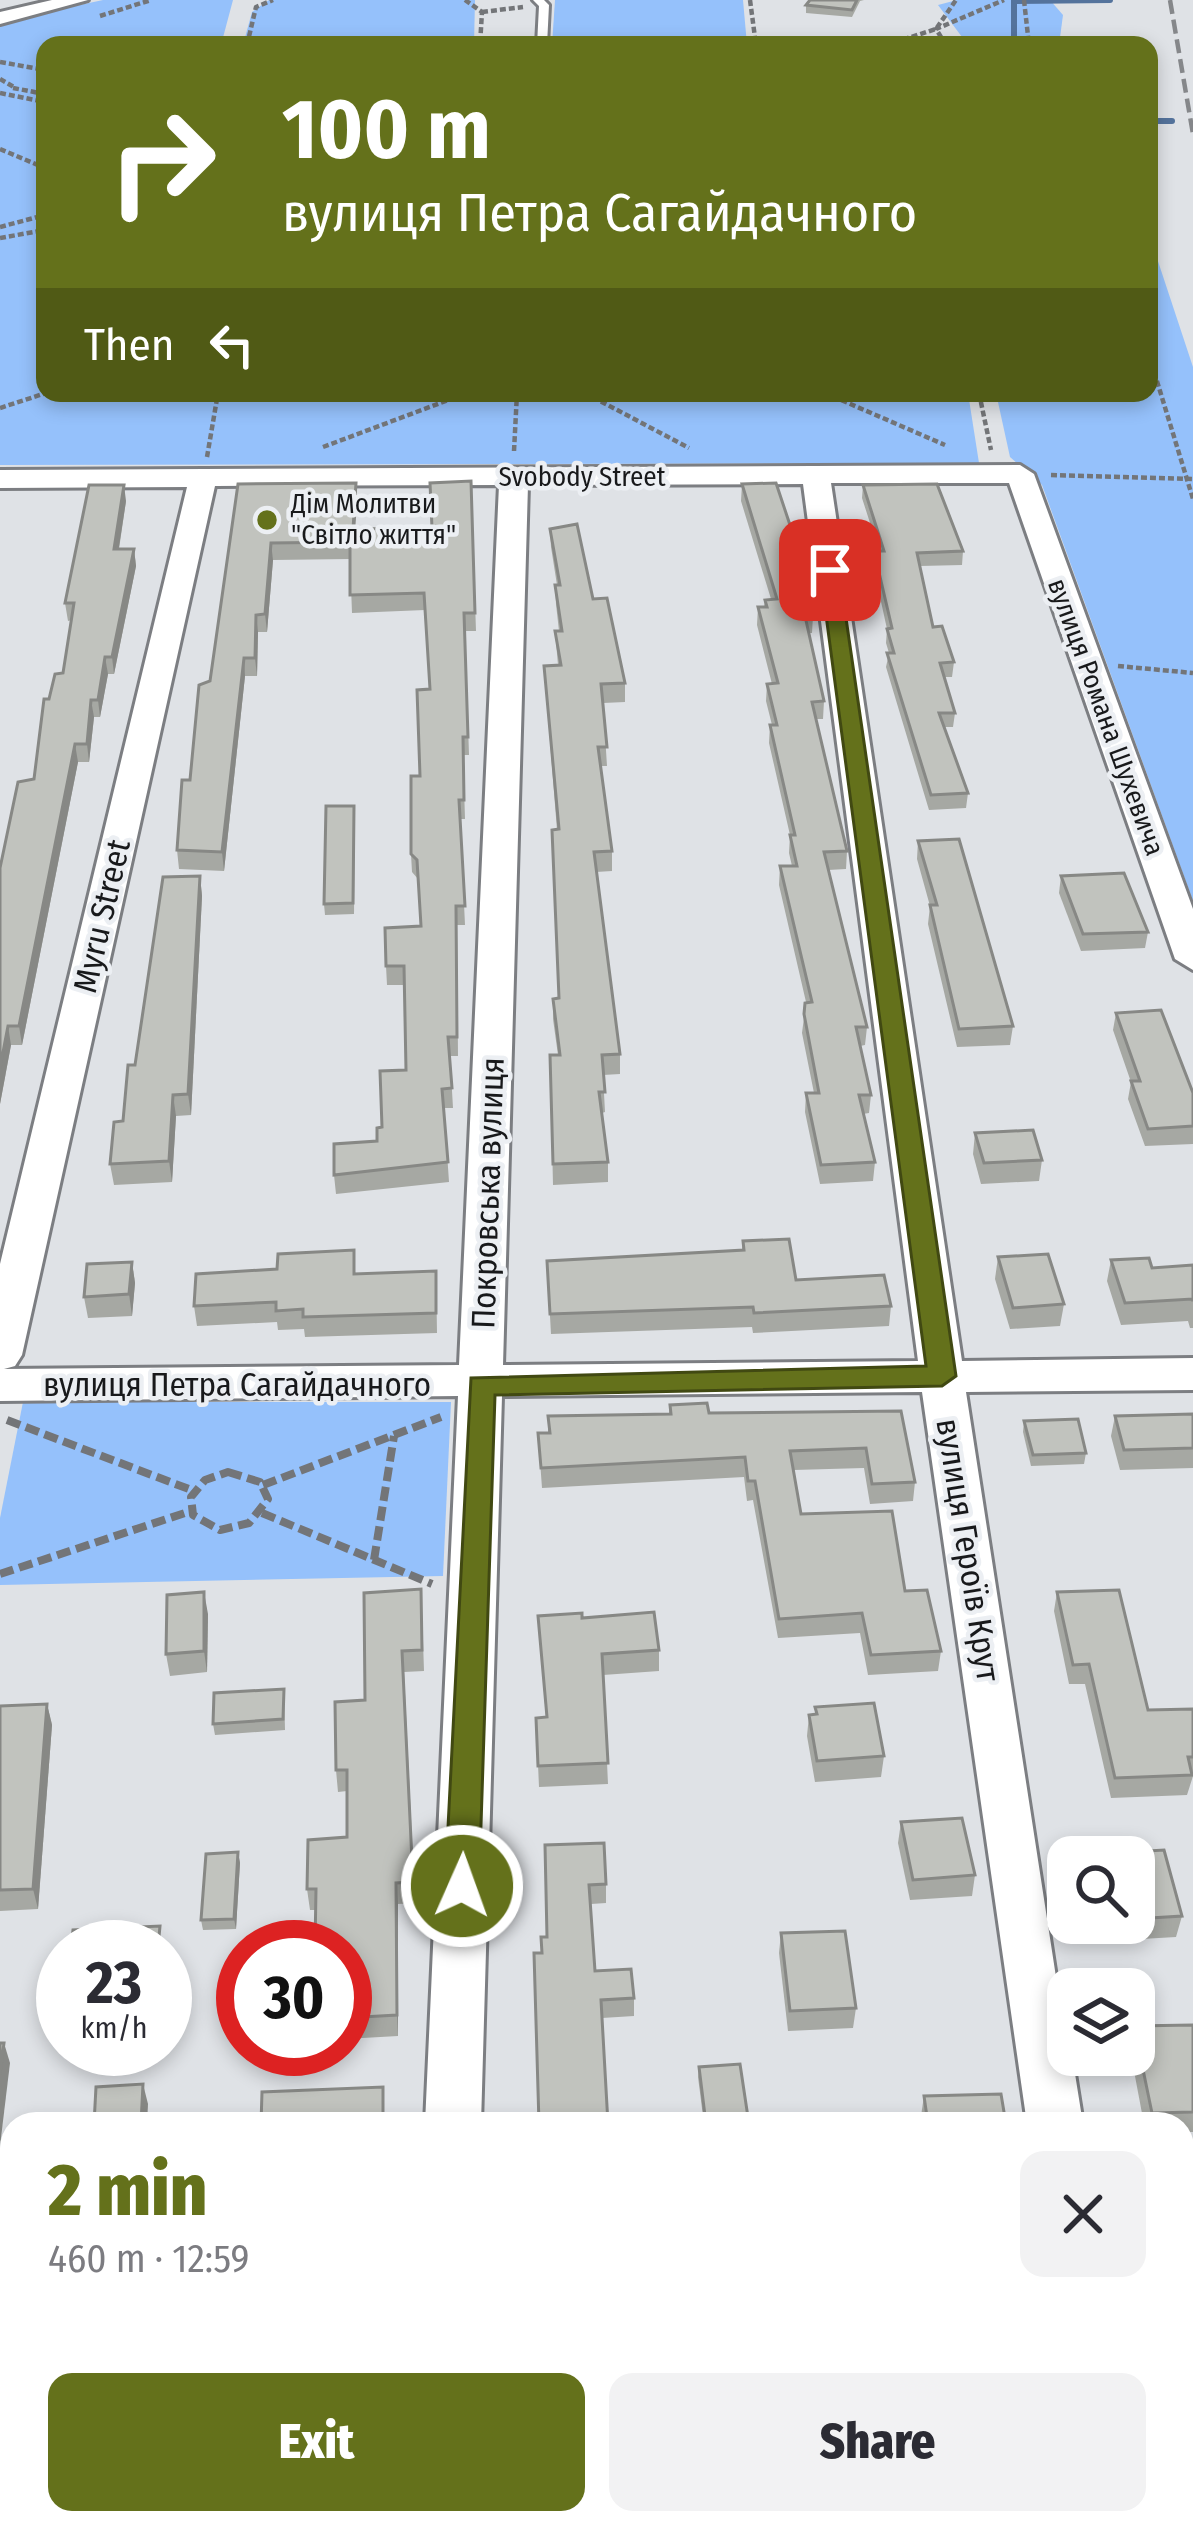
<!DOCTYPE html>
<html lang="en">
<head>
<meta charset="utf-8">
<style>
	body { margin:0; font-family:"Fira Sans Condensed",sans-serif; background:#f2f2f3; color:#2b2b33; height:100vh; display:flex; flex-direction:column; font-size:45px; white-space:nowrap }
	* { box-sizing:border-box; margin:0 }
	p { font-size:39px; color:#7c7c81 }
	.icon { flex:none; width:66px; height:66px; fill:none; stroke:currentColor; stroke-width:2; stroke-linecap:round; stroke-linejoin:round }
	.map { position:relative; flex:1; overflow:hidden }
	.sheet { position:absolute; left:0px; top:2112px; width:1194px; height:423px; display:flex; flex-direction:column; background:#fff; border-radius:36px 36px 0 0; box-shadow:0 6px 18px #0003 }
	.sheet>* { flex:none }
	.banner { position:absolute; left:36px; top:36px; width:1122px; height:366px; border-radius:24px; box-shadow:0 6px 18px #0003; background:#64711b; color:#fff; overflow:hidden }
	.controls { position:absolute; left:1047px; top:1836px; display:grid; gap:24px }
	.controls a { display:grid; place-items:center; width:108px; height:108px; border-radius:24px; background:#fff; box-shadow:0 6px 18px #0003; font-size:60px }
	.speed { position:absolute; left:36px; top:1920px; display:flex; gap:24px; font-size:60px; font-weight:700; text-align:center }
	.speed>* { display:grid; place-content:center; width:156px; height:156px; border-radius:50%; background:#fff; box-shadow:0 6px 18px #0003; line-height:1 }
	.speed small { font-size:30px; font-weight:400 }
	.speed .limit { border:18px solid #d22; background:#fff; color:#111 }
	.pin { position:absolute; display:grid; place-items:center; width:102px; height:102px; color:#fff; margin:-51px; border-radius:24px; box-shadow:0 6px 18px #0006 }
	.me { position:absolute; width:132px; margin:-66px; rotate:2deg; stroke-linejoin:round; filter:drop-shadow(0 0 9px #0008) }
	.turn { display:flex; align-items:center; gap:42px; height:252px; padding:0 48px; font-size:54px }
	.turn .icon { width:156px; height:156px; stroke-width:2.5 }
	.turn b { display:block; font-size:84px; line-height:102px }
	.then { display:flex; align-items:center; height:114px; padding:0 48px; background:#0003; gap:24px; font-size:45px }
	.round { display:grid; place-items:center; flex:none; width:126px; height:126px; border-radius:24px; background:#f2f2f3 }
	.head { display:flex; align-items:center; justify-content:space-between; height:204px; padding:0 48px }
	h1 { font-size:72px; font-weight:800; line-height:90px; color:#64711b }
	.action { display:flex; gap:24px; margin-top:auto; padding:24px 48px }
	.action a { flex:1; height:138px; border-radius:24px; background:#64711b; color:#fff; font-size:48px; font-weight:800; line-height:138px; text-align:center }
	.action a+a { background:#f2f2f3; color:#2b2b33 }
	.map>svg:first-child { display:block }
	.green { fill:#95c1fb }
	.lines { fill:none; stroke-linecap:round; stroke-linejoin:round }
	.stream { stroke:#54739c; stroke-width:6 }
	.service-casing { stroke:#7c7e82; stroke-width:6 }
	.minor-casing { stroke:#7c7e82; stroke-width:6 }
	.path-far1 { stroke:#737578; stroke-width:4.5; stroke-dasharray:6 3; stroke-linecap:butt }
	.path { stroke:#737578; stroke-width:8; stroke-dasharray:14 6; stroke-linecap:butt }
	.service { fill:#fff; fill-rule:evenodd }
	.minor { fill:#fff; fill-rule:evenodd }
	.rail { stroke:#85878a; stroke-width:4.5; stroke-dasharray:14 6; stroke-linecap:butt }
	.wall { fill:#a6a8a3 }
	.shaded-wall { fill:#878885 }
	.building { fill:#c1c3be; stroke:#878885; stroke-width:3 }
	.route { fill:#64711b; stroke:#414912; stroke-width:3 }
	.poi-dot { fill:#64711b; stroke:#eceff3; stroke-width:4.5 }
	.labels { text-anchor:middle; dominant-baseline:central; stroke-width:9; stroke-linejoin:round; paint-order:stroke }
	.far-street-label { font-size:27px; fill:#18191b; stroke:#eceff3 }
	.far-poi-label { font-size:27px; fill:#18191b; stroke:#eceff3; text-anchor:start }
	.street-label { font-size:33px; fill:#18191b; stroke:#eceff3 }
</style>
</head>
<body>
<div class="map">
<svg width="1193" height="2534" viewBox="0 0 1193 2534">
	<rect width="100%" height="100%" fill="#dfe2e6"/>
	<g class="green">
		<path d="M103,0H233L221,45H45V393H968L979,463L0,465V22Z"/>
		<path d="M269,0H475L474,45H243L252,12Z"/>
		<path d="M555,0H743L747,45H552Z"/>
		<path d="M957,0H1050L1063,15L1059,45H968L938,5Z"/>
		<path d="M1149,234L1193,367V901L1042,485L1010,457L996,393H1149Z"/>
		<path d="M23,1402H451L443,1576L0,1585V1518Z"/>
	</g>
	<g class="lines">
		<g class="stream">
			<path d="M1014,0V45"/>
			<path d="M1015,1L1110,0"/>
			<path d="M1149,121H1172"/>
		</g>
		<defs>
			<path id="service" d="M533,0H544L549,5L547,45H537L539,6Z"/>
			<g id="minor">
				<path d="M52,0H88L0,24V12Z"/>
				<path d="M1020,465L1034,474L1193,909V970L1175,959L1009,483H831L962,1361L1193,1358V1390L966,1392L1068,2055H1072L1083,2124H1027L922,1392L502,1396L481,2124H425L458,1396L0,1401V1264L187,487L0,488V470ZM803,484L918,1361L503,1365L528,485ZM499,485L459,1365L4,1369L15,1366L22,1355L215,486Z"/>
				<rect x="406" y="2523" width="64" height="11"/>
				<path d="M1083,2523H1147L1148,2534H1084Z"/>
			</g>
		</defs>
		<use href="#service" class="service-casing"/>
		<use href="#minor" class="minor-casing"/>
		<g class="path-far1">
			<path d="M465,0L482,12L480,45"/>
			<path d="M750,0L756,45"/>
			<path d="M1024,0L1029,45"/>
			<path d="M482,12L523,7"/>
			<path d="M100,16L151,0"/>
			<path d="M247,45L256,7L273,0"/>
			<path d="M886,45L936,29L956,0"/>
			<path d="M946,45L936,29L1004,0"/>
			<path d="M0,62L45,70"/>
			<path d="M0,79L14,87"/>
			<path d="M13,88L45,94"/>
			<path d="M0,93L45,102"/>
			<path d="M0,149L45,168"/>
			<path d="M0,227L45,215"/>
			<path d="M0,238L45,230"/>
			<path d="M1149,355L1193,499"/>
			<path d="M585,393L689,448"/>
			<path d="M825,393L945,445"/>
			<path d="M979,393L991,450"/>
			<path d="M0,408L46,393"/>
			<path d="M323,447L467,393"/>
			<path d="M514,451L517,393"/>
			<path d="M207,457L218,393"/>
			<path d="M1051,475L1193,479"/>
			<path d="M1118,666L1193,673"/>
		</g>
		<g class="path">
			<path d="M7,1420L194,1491"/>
			<path d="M228,1472L260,1482L268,1499L249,1523L220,1530L193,1515L191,1497L205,1480Z"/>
			<path d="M263,1485L441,1417"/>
			<path d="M262,1513L432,1584"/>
			<path d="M374,1560L394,1436"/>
			<path d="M0,1574L191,1511"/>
		</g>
		<use href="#service" class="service"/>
		<use href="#minor" class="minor"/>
		<path class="rail" d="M1170,0L1193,134"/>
	</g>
	<g class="wall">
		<path d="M810,0H864L860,1L852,17L806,13V5Z"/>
		<path d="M471,481L476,631H465L469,755H463L465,819H460L465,925H457L458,1056H450L453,1108H444L449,1182L336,1194L334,1175L377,1141L406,1070L404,985H387L386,966L421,927L418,879L412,872L411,854L430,689L425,610L352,613L350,559L273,560L267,632H258L257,676H245L224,871L179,869L177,850L210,681L238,484L357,500L355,529L432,528Z"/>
		<path d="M742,484L806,573L805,587L813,616L812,633H809L824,701L823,719H816L847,851L846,869L828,870L867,1027L865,1045L860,1046L871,1095L869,1113L863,1114L875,1162L873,1181L820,1184L805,1112L806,1093H814L802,1033L806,1002L779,885L780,866H792L789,853L790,835L769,743L770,725H772L766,701L767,684H772L757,625L758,607H764L765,600L771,599L741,501Z"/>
		<path d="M863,485L963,551L962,565L920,566L933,627L954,662L952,677H944L955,713L953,727H944L968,793L966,808L929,810L886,667L889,653L886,643L887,629L873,565L874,551H879L862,498Z"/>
		<path d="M126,501L119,549H134L136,566L114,674H108L100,717H94L89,762H78L22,1045H11L0,1104V868L34,779L49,699L63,673L72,620L68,621L65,603Z"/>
		<path d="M550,529L593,599L625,683V702L603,703L607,766H601L612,851V871L596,872L620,1054V1074L603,1075L605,1112L602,1113L608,1162V1182L553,1185L550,1055H558L553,1019V999L559,998L557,830L544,666L558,665L555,631H559L556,604L555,585H557L551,547Z"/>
		<path d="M355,817L354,914L325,915L324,904Z"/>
		<path d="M918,841L1013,1026L1010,1045L957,1047L928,924L930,906L917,859Z"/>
		<path d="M200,876L202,896L191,1115L176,1116L172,1182L114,1185L110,1164L123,1121L135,1065Z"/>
		<path d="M1061,876L1148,932L1145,948L1081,951L1059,893Z"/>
		<path d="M1116,1013L1193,1093V1144L1145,1146L1128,1099L1131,1082L1113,1030Z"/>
		<path d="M975,1133L1042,1160L1039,1181L981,1184L973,1154Z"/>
		<path d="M743,1241L796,1280L891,1306L889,1326L753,1333L752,1327L551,1334L547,1261L742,1250Z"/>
		<path d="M998,1257L1064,1304L1060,1326L1010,1329L995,1279Z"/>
		<path d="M1111,1260L1152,1268L1193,1265V1328H1190L1188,1321L1121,1325L1107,1281Z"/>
		<path d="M132,1262L135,1283L132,1316L88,1318L84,1297Z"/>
		<path d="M436,1271L437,1333L305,1337L304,1329L278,1330L277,1322L197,1326L194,1306L356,1274Z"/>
		<path d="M670,1405L709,1413L901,1411L915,1482L913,1501L870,1504L864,1468L794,1470L801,1514L905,1591L941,1651L938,1671L868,1675L860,1633L778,1638L753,1500L747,1501L744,1477L542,1488L538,1433H548V1416L669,1414Z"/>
		<path d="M1193,1414V1468L1120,1470L1111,1436L1115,1416Z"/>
		<path d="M1024,1421L1086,1453L1084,1464L1031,1466L1023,1432Z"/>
		<path d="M1057,1592L1148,1710L1193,1709V1776L1187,1795L1111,1798L1085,1684H1069L1054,1611Z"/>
		<path d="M422,1611L424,1671L404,1672L415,1903L398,1904V2036L345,2039V1947L316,1910H310L307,1889L347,1837V1791L338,1792L336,1770L365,1700Z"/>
		<path d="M208,1614L207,1672L170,1676L166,1654Z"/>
		<path d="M538,1616L582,1618L659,1650V1671L603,1675L608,1784L539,1787L536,1718L546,1717Z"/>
		<path d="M284,1689L285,1730L215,1735L213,1724Z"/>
		<path d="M47,1704L52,1725L38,1909L0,1911V1706Z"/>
		<path d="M815,1707L884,1756L881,1777L815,1782L807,1736L809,1715H815Z"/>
		<path d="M901,1822L975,1875L972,1896L910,1900L898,1843Z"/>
		<path d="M545,1845L606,1884V1903L591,1904L595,1971L634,1998V2016L602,2018L542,1953L547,1937Z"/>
		<path d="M1164,1850L1182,1916L1176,1937L1107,1941L1103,1923H1134V1857H1096L1097,1854Z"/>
		<path d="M238,1852L240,1863L236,1929L203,1930L201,1920Z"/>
		<path d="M781,1933L856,2008L853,2028L788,2031L779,1953Z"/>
		<path d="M1193,2025V2132H1182V2124H1144L1131,2055H1134V2026Z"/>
		<path d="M699,2067L749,2124H704L698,2077Z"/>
		<path d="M924,2096L1006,2124H922L921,2116Z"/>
		<path d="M1191,2200H1193V2281H1182V2213L1188,2212Z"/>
		<path d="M1193,2379V2416L1188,2394Z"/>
	</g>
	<g class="shaded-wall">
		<path d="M356,483L357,500L354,547L353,529Z"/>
		<path d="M124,485L126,501L116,566L114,549Z"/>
		<path d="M271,543L273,560L267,632L265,614Z"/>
		<path d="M134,549L136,566L114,674L112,657Z"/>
		<path d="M256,615L258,632L257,676L255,658Z"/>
		<path d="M105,657L108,674L100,717L98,700Z"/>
		<path d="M244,658L245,676L224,871L222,852Z"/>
		<path d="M91,700L94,717L89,762L87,744Z"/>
		<path d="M75,744L78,762L22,1045L19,1026Z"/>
		<path d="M200,876L202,896L191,1115L188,1094Z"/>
		<path d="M8,1026L11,1045L0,1104V1068Z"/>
		<path d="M173,1095L176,1116L172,1182L169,1161Z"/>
		<path d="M132,1262L135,1283L132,1316L129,1294Z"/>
		<path d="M204,1592L208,1614L207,1672L204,1651Z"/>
		<path d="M47,1704L52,1725L38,1909L33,1889Z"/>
		<path d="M238,1852L240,1863L236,1929L234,1919Z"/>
		<path d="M396,1883L398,1904V2036L397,2015Z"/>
		<path d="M4,2043L10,2063L0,2146V2074Z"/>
		<path d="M143,2084L148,2104L147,2124H141Z"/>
	</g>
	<g class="building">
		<path d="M810,0H857L852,10L806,5Z"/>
		<path d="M471,481L475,613H464L468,737H463L464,800H459L465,906H456L457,1037H448L452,1088L442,1089L448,1162L334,1175V1144L377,1141V1128L382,1127L380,1071L406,1070L404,966H386L385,928L421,926L417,860L411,854V776H420L417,690L430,689L424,593L350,595V542L271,543L265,614L256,615L255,658H244L222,852L177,850L182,780H190L199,685L210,681L238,484L356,483L353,529L432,528L430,483Z"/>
		<path d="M776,483L806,573H801L813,616H805L824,701L812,702L847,851L824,852L867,1027H856L871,1095H859L875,1162L821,1165L806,1093H819L804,1014L805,1003L812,1002L780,866H797L790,835H795L770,725H777L767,684L778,683L758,607H767L765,600L777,599L742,484Z"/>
		<path d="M937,484L963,551L917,553L933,627L942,626L954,662L940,663L955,713H939L968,793L931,795L887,653H894L887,629L892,628L874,551H884L863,485Z"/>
		<path d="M89,485H124L114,549H134L112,657H105L98,700H91L87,744H75L19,1026H8L0,1068V868L18,782L34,779L44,699H49L55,674L63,673L74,603H65Z"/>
		<path d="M577,524L593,599L607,598L625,683L601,684L607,747H598L612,851L594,852L620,1054L602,1055L605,1092H599L608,1162L553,1164L550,1055H560L553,999L559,998L552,830L559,829L544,666L561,665L555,631H562L555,585H560L550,529Z"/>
		<path d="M326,806H354L353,903L324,904Z"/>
		<path d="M959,839L1013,1026L959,1029L930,905H937L918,841Z"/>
		<path d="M1124,873L1148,932L1083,934L1061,876Z"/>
		<path d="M200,876L188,1094L173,1095L169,1161L110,1164L114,1122L123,1121L128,1065H135L163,877Z"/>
		<path d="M1161,1010L1193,1093V1126L1148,1129L1131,1081H1140L1116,1013Z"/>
		<path d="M1033,1130L1042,1160L984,1163L975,1133Z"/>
		<path d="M789,1239L796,1280L884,1275L891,1306L754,1313L753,1307L550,1314L547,1261L744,1250L743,1241Z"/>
		<path d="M354,1250V1274L436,1271V1313L303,1317V1309L276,1311V1302L194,1306L196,1274L277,1269L278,1254Z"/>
		<path d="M1048,1254L1064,1304L1013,1308L998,1257Z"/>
		<path d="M1149,1258L1152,1268L1193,1265V1301L1192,1299L1125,1303L1111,1260Z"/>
		<path d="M132,1262L129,1294L84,1297L87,1264Z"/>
		<path d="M707,1403L709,1413L901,1411L915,1482L872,1484L866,1448L790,1451L801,1514L892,1511L905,1591L927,1590L941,1651L871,1655L862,1613L779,1619L755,1481H748L745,1457L541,1468L538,1433H550L548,1416L671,1414L670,1405Z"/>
		<path d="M1193,1414V1448L1124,1450L1115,1416Z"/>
		<path d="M1078,1419L1086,1453L1033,1455L1024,1421Z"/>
		<path d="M421,1589L422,1650L402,1651L413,1882L396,1883L397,2015L345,2018V1947H315L316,1889H307L308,1840L347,1837V1770H336L335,1702L365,1700L364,1593Z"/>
		<path d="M1119,1590L1148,1710L1193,1709V1757H1188L1192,1775L1115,1778L1089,1664L1073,1665L1057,1592Z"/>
		<path d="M204,1592V1651L166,1654L167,1595Z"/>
		<path d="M654,1612L659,1650L602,1654L608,1763L538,1766L536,1718L547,1717L538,1616L582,1613V1618Z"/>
		<path d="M284,1689L283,1719L213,1724L214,1693Z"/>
		<path d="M874,1703L884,1756L817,1761L809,1715L817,1714L815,1707Z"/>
		<path d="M47,1704L33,1889L0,1890V1706Z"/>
		<path d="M962,1818L975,1875L913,1880L901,1822Z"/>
		<path d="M604,1843L606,1884L589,1885L595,1971L631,1969L634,1998L601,2000L608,2124H539L534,1953H542L541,1937H547L545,1845Z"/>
		<path d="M1164,1850L1182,1916L1134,1919V1857H1097V1854Z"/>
		<path d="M238,1852L234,1919L201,1920L206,1854Z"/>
		<path d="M160,1926L158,1947H71L73,1930Z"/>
		<path d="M845,1931L856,2008L790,2011L781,1933Z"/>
		<path d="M1193,2025V2112L1152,2113L1134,2026Z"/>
		<path d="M0,2043H4L0,2074Z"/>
		<path d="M740,2064L749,2124H706L699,2067Z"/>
		<path d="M143,2084L141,2124H94L96,2087Z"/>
		<path d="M383,2087V2124H261L262,2092Z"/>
		<path d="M1001,2094L1006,2124H928L924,2096Z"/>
		<path d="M1193,2212V2262H1182V2213Z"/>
		<rect x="102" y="2523" width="104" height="11"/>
	</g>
	<path class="route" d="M830,564L839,570L956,1376L942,1386L495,1395L479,1886L474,1896L462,1901L450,1896L445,1886L471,1378L926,1366L820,570Z"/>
	<circle class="poi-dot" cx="267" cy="520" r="12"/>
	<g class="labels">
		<g class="far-street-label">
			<text x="582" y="477">Svobody Street</text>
			<text transform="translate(1106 717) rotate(70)">вулиця Романа Шухевича</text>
		</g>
		<g class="far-poi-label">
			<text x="291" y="504">Дім Молитви<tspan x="291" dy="31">"Світло життя"</tspan></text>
		</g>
		<g class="street-label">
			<text transform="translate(102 916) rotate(-77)">Myru Street</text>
			<text transform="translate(488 1193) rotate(-88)">Покровська вулиця</text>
			<text x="237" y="1385">вулиця Петра Сагайдачного</text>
			<text transform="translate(968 1550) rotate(81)">вулиця Героїв Крут</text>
		</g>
	</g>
</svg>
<div class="controls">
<a><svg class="icon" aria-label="search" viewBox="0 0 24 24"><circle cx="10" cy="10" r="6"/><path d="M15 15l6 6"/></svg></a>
<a><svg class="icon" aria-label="layers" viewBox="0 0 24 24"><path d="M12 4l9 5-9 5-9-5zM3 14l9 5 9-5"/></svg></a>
</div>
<div class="speed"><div>23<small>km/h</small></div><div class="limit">30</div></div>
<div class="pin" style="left:830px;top:570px;background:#d93025"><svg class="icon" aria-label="arrive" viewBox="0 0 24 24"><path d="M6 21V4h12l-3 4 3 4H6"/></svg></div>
<svg class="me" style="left:462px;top:1886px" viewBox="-20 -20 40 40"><circle r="17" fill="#64711b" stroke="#fff" stroke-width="3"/><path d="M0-11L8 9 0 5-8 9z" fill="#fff"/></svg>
<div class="banner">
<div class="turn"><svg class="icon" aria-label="right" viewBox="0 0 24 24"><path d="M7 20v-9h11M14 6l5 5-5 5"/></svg><div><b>100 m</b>вулиця Петра Сагайдачного</div></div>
<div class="then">Then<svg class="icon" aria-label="left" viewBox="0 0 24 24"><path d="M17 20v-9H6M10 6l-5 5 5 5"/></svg></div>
</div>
<section class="sheet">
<div class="head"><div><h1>2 min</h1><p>460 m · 12:59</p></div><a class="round"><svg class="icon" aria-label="close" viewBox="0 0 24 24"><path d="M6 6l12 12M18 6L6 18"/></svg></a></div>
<div class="action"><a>Exit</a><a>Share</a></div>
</section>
</div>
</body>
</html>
